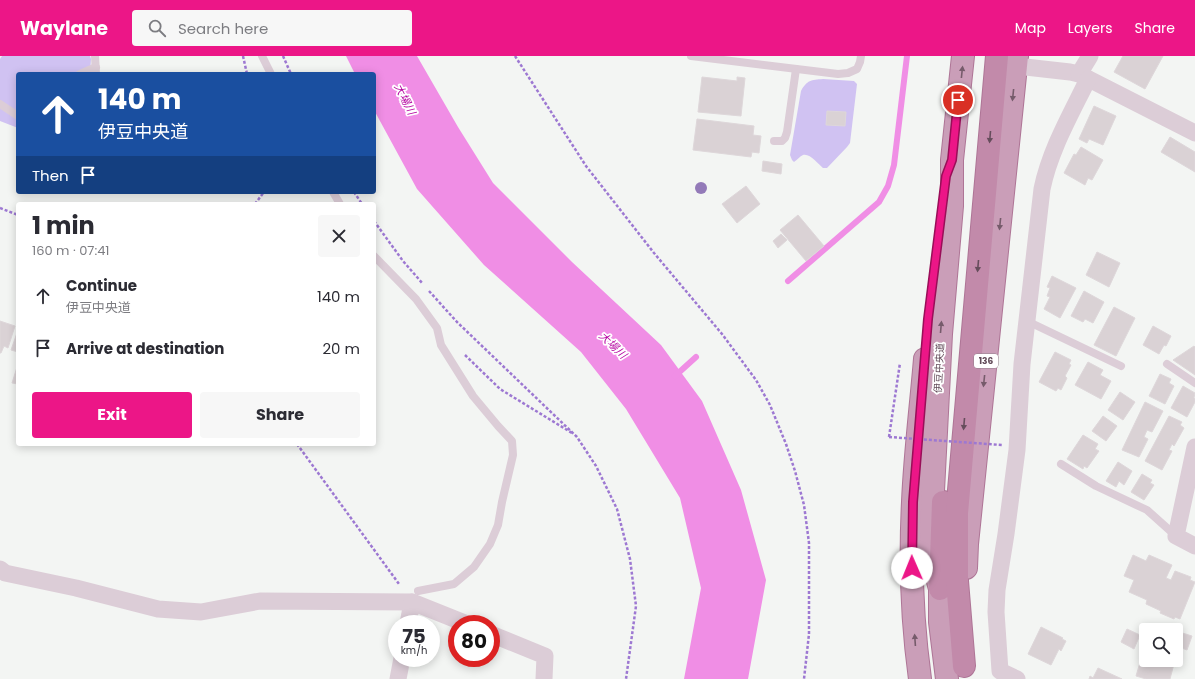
<!DOCTYPE html>
<html lang="en">
<head>
<meta charset="utf-8">
<style>
	body { margin:0; font-family:Poppins,"Noto Sans JP",sans-serif; background:#f7f7f7; color:#2b2b33; height:100vh; display:flex; flex-direction:column; font-size:15px; white-space:nowrap }
	* { box-sizing:border-box; margin:0 }
	p { font-size:13px; color:#7c7c81 }
	.icon { flex:none; width:22px; height:22px; fill:none; stroke:currentColor; stroke-width:2; stroke-linecap:round; stroke-linejoin:round }
	.map { position:relative; flex:1; overflow:hidden }
	.side { position:absolute; left:16px; top:146px; width:360px; height:244px; display:flex; flex-direction:column; background:#fff; border-radius:4px; box-shadow:0 2px 10px #0003 }
	.side>* { flex:none }
	.banner { position:absolute; left:16px; top:16px; width:360px; height:122px; border-radius:4px; box-shadow:0 2px 10px #0003; background:#1a4fa0; color:#fff; overflow:hidden }
	.fabs { position:absolute; left:1139px; top:567px; display:grid; gap:8px }
	.fabs a { display:grid; place-items:center; width:44px; height:44px; border-radius:4px; background:#fff; box-shadow:0 2px 10px #0003; font-size:20px }
	.speed { position:absolute; left:388px; top:559px; display:flex; gap:8px; font-size:20px; font-weight:700; text-align:center }
	.speed>* { display:grid; place-content:center; width:52px; height:52px; border-radius:50%; background:#fff; box-shadow:0 2px 10px #0003; line-height:1 }
	.speed small { font-size:10px; font-weight:400 }
	.speed .limit { border:6px solid #d22; background:#fff; color:#111 }
	.pin { position:absolute; display:grid; place-items:center; width:34px; height:34px; color:#fff; margin:-17px; border:2px solid #fff; border-radius:50%; box-shadow:0 1px 4px #0007 }
	.me { position:absolute; width:44px; margin:-22px; rotate:359deg; stroke-linejoin:round; filter:drop-shadow(0 0 3px #0008) }
	.turn { display:flex; align-items:center; gap:14px; height:84px; padding:0 16px; font-size:18px }
	.turn .icon { width:52px; height:52px; stroke-width:2.5 }
	.turn b { display:block; font-size:28px; line-height:34px }
	.then { display:flex; align-items:center; height:38px; padding:0 16px; background:#0003; gap:8px; font-size:15px }
	.round { display:grid; place-items:center; flex:none; width:42px; height:42px; border-radius:4px; background:#f7f7f7 }
	.overview { display:flex; align-items:center; justify-content:space-between; height:68px; padding:0 16px }
	h1 { font-size:24px; font-weight:700; line-height:30px }
	.action { display:flex; gap:8px; margin-top:auto; padding:8px 16px }
	.action a { flex:1; height:46px; border-radius:4px; background:#ec1687; color:#fff; font-size:16px; font-weight:700; line-height:46px; text-align:center }
	.action a+a { background:#f7f7f7; color:#2b2b33 }
	ul { padding:0; list-style:none }
	li { display:flex; align-items:center; gap:12px; height:52px; padding:0 16px }
	li div { flex:1 }
	li b { display:block; font-size:15px }
	li em { font-style:normal }
	header { display:flex; align-items:center; gap:24px; box-sizing:border-box; height:56px; padding:0 20px; background:#ec1687; color:#fff }
	header strong { font-size:19px }
	nav { display:flex; gap:22px; margin-inline-start:auto; font-size:14px }
	.search { width:280px; height:36px; background:#f7f7f7; display:flex; align-items:center; gap:10px; box-sizing:border-box; padding:0 14px; border-radius:4px; color:#7c7c81; font-size:15px }
	.map>svg:first-child { display:block }
	.green { fill:#d0c2f2 }
	.water { fill:#f08ee5 }
	.lines { fill:none; stroke-linecap:round; stroke-linejoin:round }
	.stream { stroke:#f08ee5; stroke-width:6 }
	.building { fill:#dad2d5; stroke:#ded7da }
	.trunk-casing { stroke:#ae7596; stroke-width:24 }
	.motorway-casing { stroke:#ae7596; stroke-width:24 }
	.path { stroke:#9d78d2; stroke-width:2.5; stroke-dasharray:3 2; stroke-linecap:butt }
	.service { stroke:#dccdd7; stroke-width:8 }
	.minor { stroke:#dccdd7; stroke-width:17 }
	.trunk { stroke:#ca9eb8; stroke-width:22 }
	.motorway { stroke:#c28aaa; stroke-width:22 }
	.path-bridge { stroke:#9d78d2; stroke-width:2.5; stroke-dasharray:3 2; stroke-linecap:butt }
	.tree { fill:#937ab8 }
	.oneway { fill:#765b6b }
	.oneway2 { fill:#664d5c }
	.route-casing { stroke:#990e58; stroke-width:10 }
	.route { stroke:#ec1687; stroke-width:7 }
	.labels { text-anchor:middle; dominant-baseline:central; stroke-width:3.5; stroke-linejoin:round; paint-order:stroke }
	.shield { fill:#fff; stroke:#90808a; stroke-width:1 }
	.shield-label { font-size:9px; font-weight:bold; fill:#614a58 }
	.street-label { font-size:10px; fill:#614a58; stroke:#fff }
	.water-label { font-size:11px; font-style:italic; fill:#b608a2; stroke:#fff }
</style>
</head>
<body>
<header>
<strong>Waylane</strong>
<div class="search"><svg class="icon" aria-label="search" viewBox="0 0 24 24"><circle cx="10" cy="10" r="6"/><path d="M15 15l6 6"/></svg>Search here</div>
<nav><a>Map</a><a>Layers</a><a>Share</a></nav>
</header>
<div class="map">
<svg width="1195" height="623" viewBox="0 0 1195 623">
	<rect width="100%" height="100%" fill="#f3f5f3"/>
	<g class="green">
		<path d="M2,0H90L91,3L90,18H18V72L0,65V3Z"/>
		<path d="M823,23L854,25L857,28L850,87L847,91L827,112H823C818,108 810,97 803,99C800,100 797,104 794,106L792,104L790,99L801,35C807,24 811,24 823,23Z"/>
	</g>
	<path class="water" d="M346,0H417L458,71L493,127L572,206L661,289L702,345L741,434L766,524L748,623H684L701,532L680,442L626,353L581,296L484,209L417,133L374,54V18H355Z"/>
	<g class="lines">
		<g class="stream">
			<path d="M788,225L879,146L888,130L894,109L907,0"/>
			<path d="M675,320L696,301"/>
		</g>
	</g>
	<g class="building">
		<path d="M1123,0H1163L1145,33L1114,16Z"/>
		<path d="M702,21L737,25V21L745,22L741,60L698,56Z"/>
		<path d="M1094,50L1116,60L1103,89L1089,83L1087,87L1079,83Z"/>
		<path d="M827,55L846,56L845,70L826,69Z"/>
		<path d="M697,63L754,70L753,79L761,80L759,97L752,96L751,101L693,94Z"/>
		<path d="M1170,81L1195,96V116L1161,96Z"/>
		<path d="M1081,91L1103,104L1092,124L1088,122L1085,129L1064,117L1074,98L1076,99Z"/>
		<path d="M763,105L782,108L781,118L762,115Z"/>
		<path d="M746,130L760,148L737,167L722,148Z"/>
		<path d="M798,159L824,190L806,205L780,174Z"/>
		<path d="M781,178L787,184L778,192L773,185Z"/>
		<path d="M1097,196L1120,207L1109,231L1086,219Z"/>
		<path d="M1052,220L1076,232L1060,262L1044,253L1050,241L1047,240L1050,232L1047,231Z"/>
		<path d="M1084,235L1104,246L1093,267L1085,263L1083,266L1071,260Z"/>
		<path d="M1114,251L1135,262L1116,300L1094,289Z"/>
		<path d="M0,265L15,270L8,292L4,290L1,297H0Z"/>
		<path d="M1153,270L1171,280L1166,290L1164,289L1159,298L1143,289Z"/>
		<path d="M18,274V296L11,294Z"/>
		<path d="M1194,290L1195,291V319L1173,304Z"/>
		<path d="M1055,296L1071,304L1069,308L1071,309L1065,320L1067,322L1061,334L1058,332L1056,335L1039,326Z"/>
		<path d="M1088,306L1103,314L1100,319L1111,325L1101,343L1075,329Z"/>
		<path d="M18,308V328L12,327Z"/>
		<path d="M1160,318L1171,323L1169,327L1174,330L1165,348L1149,340Z"/>
		<path d="M1183,330L1195,337L1194,342L1195,343V346L1187,361L1171,352Z"/>
		<path d="M1120,336L1135,346L1123,364L1108,354Z"/>
		<path d="M1145,346L1163,355L1152,376L1147,374L1144,381L1148,383L1139,401L1122,394Z"/>
		<path d="M1103,360L1117,370L1106,385L1092,375Z"/>
		<path d="M1169,360L1182,366L1180,369L1184,372L1174,390L1172,388L1169,394L1172,395L1162,414L1145,405Z"/>
		<path d="M1083,379L1098,388L1095,393L1099,395L1087,412L1084,410L1083,413L1067,403Z"/>
		<path d="M1118,406L1132,415L1124,429L1119,425L1116,431L1106,425Z"/>
		<path d="M1142,418L1152,424L1150,427L1154,429L1144,444L1131,436Z"/>
		<path d="M1133,499L1146,505L1149,499L1172,509L1166,522L1171,524L1175,515L1191,521L1190,524L1195,526L1180,563L1175,561L1174,563L1160,557L1161,555L1146,548L1147,544L1129,536L1134,524L1124,520Z"/>
		<path d="M1041,571L1063,582L1062,583L1066,585L1061,595L1059,593L1051,609L1028,598Z"/>
		<path d="M1127,573L1140,579L1134,593L1121,586Z"/>
		<path d="M1176,575L1192,580L1187,594L1176,590Z"/>
		<path d="M1146,586V604H1175L1170,623H1146L1136,620Z"/>
		<path d="M1098,612L1122,623H1089L1090,620L1093,622Z"/>
	</g>
	<g class="lines">
		<defs>
			<g id="trunk">
				<path d="M966,512L967,488L1017,0"/>
				<path d="M920,623C912,565 910,505 913,446C915,398 921,351 925,303"/>
				<path d="M947,623L940,566V533L933,507L931,474L941,278L952,150V104L963,0"/>
			</g>
			<g id="motorway">
				<path d="M940,533L943,446"/>
				<path d="M964,610L957,525V457L997,0"/>
			</g>
		</defs>
		<use href="#trunk" class="trunk-casing"/>
		<use href="#motorway" class="motorway-casing"/>
		<g class="path">
			<path d="M243,0L247,18"/>
			<path d="M283,0L291,18"/>
			<path d="M515,0L586,110L654,197L722,278L756,324L770,349L786,388L795,415L804,449L809,487V578L804,623"/>
			<path d="M354,136L362,148"/>
			<path d="M255,148L264,136"/>
			<path d="M0,152L18,159"/>
			<path d="M374,165L403,205L423,228"/>
			<path d="M429,235L457,266L577,381L596,410L617,453L630,503L636,550L626,623"/>
			<path d="M465,299L500,333L572,377"/>
			<path d="M889,381L900,307"/>
			<path d="M297,388L399,528"/>
		</g>
		<g class="service">
			<path d="M95,0L96,18"/>
			<path d="M262,0L271,18"/>
			<path d="M691,0L838,18L848,17L857,13L860,6L861,0"/>
			<path d="M80,18L96,11"/>
			<path d="M0,48L18,60"/>
			<path d="M774,85H782L785,82L787,76L796,13"/>
			<path d="M333,136L340,148"/>
			<path d="M374,200L416,243L437,272L441,289L473,340L498,370L512,385L513,399L502,446L498,469L490,488L474,511L454,528L418,535"/>
			<path d="M1027,265L1121,310"/>
			<path d="M1167,308L1195,327"/>
			<path d="M1061,408L1096,430L1147,454L1176,480"/>
		</g>
		<g class="minor">
			<path d="M1016,10L1070,16L1079,18L1195,77"/>
			<path d="M1079,18L1090,0"/>
			<path d="M1195,391L1176,480L1195,490"/>
			<path d="M0,513L5,517L76,532L158,553L201,556L260,545L412,546L467,568"/>
			<path d="M408,568L412,546"/>
			<path d="M491,578L545,600L544,623"/>
			<path d="M398,623L402,602"/>
			<path d="M1017,623L1000,615L996,556L997,534L1006,478L1017,394L1022,308L1042,133C1050,94 1071,58 1088,23"/>
		</g>
		<use href="#trunk" class="trunk"/>
		<use href="#motorway" class="motorway"/>
		<path class="path-bridge" d="M889,381L1002,389"/>
	</g>
	<circle class="tree" cx="701" cy="132" r="6"/>
	<defs><path id="oneway-solid" d="M-6-.8H1V-3.2L6.5 0L1 3.2V.8H-6Z"/></defs>
	<g class="oneway">
		<use href="#oneway-solid" transform="translate(962 16) rotate(-84)"/>
		<use href="#oneway-solid" transform="translate(1013 39) rotate(96)"/>
		<use href="#oneway-solid" transform="translate(1000 168) rotate(96)"/>
		<use href="#oneway-solid" transform="translate(941 271) rotate(-85)"/>
		<use href="#oneway-solid" transform="translate(984 325) rotate(96)"/>
		<use href="#oneway-solid" transform="translate(915 584) rotate(-94)"/>
	</g>
	<g class="oneway2">
		<use href="#oneway-solid" transform="translate(990 81) rotate(95)"/>
		<use href="#oneway-solid" transform="translate(978 210) rotate(95)"/>
		<use href="#oneway-solid" transform="translate(964 368) rotate(95)"/>
	</g>
	<g class="lines">
		<defs>
			<path id="route" d="M912,512L913,446L928,263L946,120L952,104L958,44"/>
		</defs>
		<use href="#route" class="route-casing"/>
		<use href="#route" class="route"/>
	</g>
	<g class="labels">
		<rect class="shield" x="974" y="298" width="24" height="14" rx="3"/>
		<g class="shield-label">
			<text x="986" y="305">136</text>
		</g>
		<g class="street-label">
			<text transform="translate(939 312) rotate(-87)">伊豆中央道</text>
		</g>
		<g class="water-label">
			<text transform="translate(405 43) rotate(63)">大場川</text>
			<text transform="translate(613 289) rotate(44)">大場川</text>
		</g>
	</g>
</svg>
<div class="fabs">
<a><svg class="icon" aria-label="search" viewBox="0 0 24 24"><circle cx="10" cy="10" r="6"/><path d="M15 15l6 6"/></svg></a>
</div>
<div class="speed"><div>75<small>km/h</small></div><div class="limit">80</div></div>
<div class="pin" style="left:958px;top:44px;background:#d93025"><svg class="icon" aria-label="arrive" viewBox="0 0 24 24"><path d="M6 21V4h12l-3 4 3 4H6"/></svg></div>
<svg class="me" style="left:912px;top:512px" viewBox="-20 -20 40 40"><circle r="19" fill="#fff"/><path d="M0-13L10 11 0 6-10 11z" fill="#ec1687"/></svg>
<div class="banner">
<div class="turn"><svg class="icon" aria-label="ahead" viewBox="0 0 24 24"><path d="M12 20V5M6 11l6-6 6 6"/></svg><div><b>140 m</b>伊豆中央道</div></div>
<div class="then">Then<svg class="icon" aria-label="arrive" viewBox="0 0 24 24"><path d="M6 21V4h12l-3 4 3 4H6"/></svg></div>
</div>
<section class="side">
<div class="overview"><div><h1>1 min</h1><p>160 m · 07:41</p></div><a class="round"><svg class="icon" aria-label="close" viewBox="0 0 24 24"><path d="M6 6l12 12M18 6L6 18"/></svg></a></div>
<ul>
<li><svg class="icon" aria-label="ahead" viewBox="0 0 24 24"><path d="M12 20V5M6 11l6-6 6 6"/></svg><div><b>Continue</b><p>伊豆中央道</p></div><em>140 m</em></li>
<li><svg class="icon" aria-label="arrive" viewBox="0 0 24 24"><path d="M6 21V4h12l-3 4 3 4H6"/></svg><div><b>Arrive at destination</b></div><em>20 m</em></li>
</ul>
<div class="action"><a>Exit</a><a>Share</a></div>
</section>
</div>
</body>
</html>
